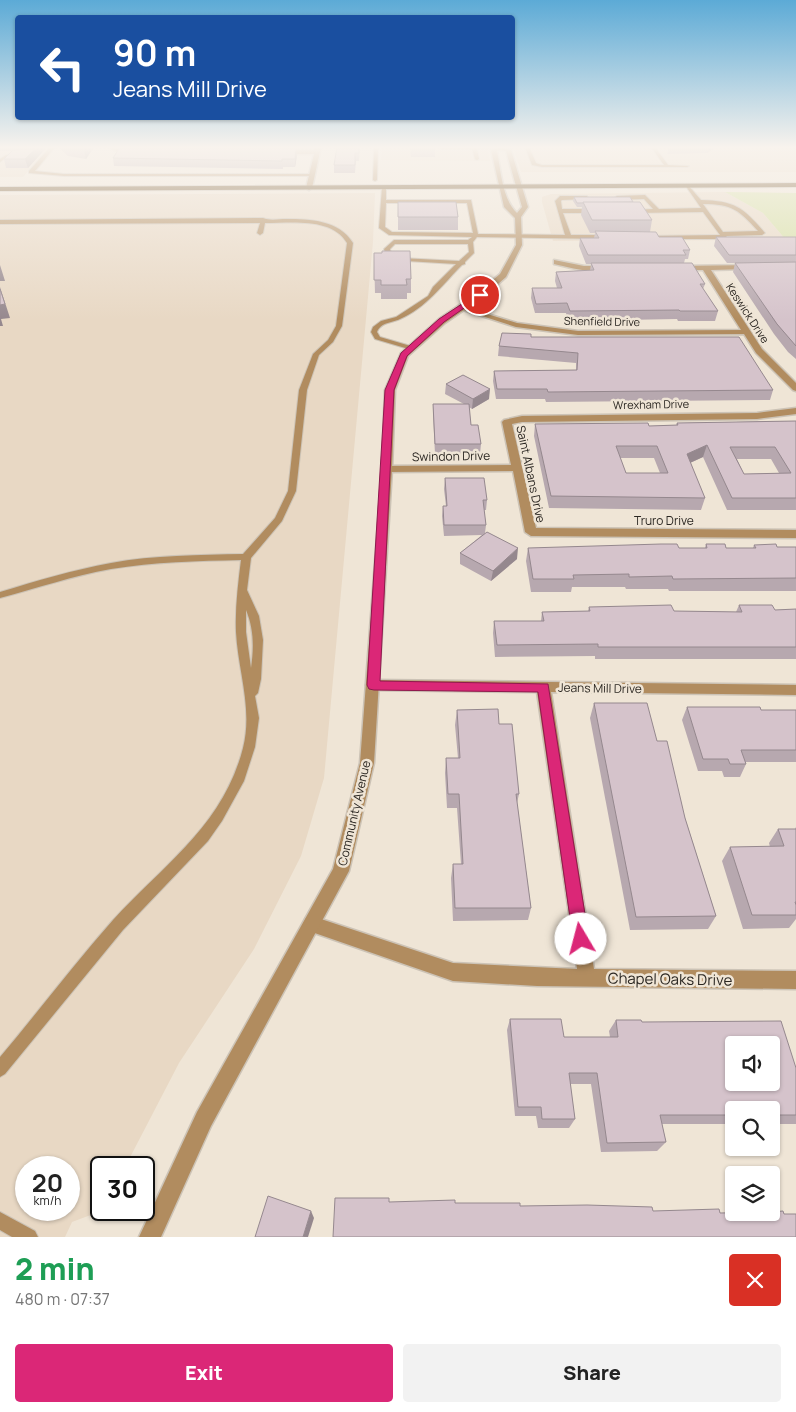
<!DOCTYPE html>
<html lang="en">
<head>
<meta charset="utf-8">
<style>
	body { margin:0; font-family:Manrope,sans-serif; background:#f2f2f2; color:#222; height:100vh; display:flex; flex-direction:column; font-size:19px; white-space:nowrap }
	* { box-sizing:border-box; margin:0 }
	p { font-size:16px; color:#767676 }
	.icon { flex:none; width:28px; height:28px; fill:none; stroke:currentColor; stroke-width:2; stroke-linecap:round; stroke-linejoin:round }
	.map { position:relative; height:1237px; overflow:hidden }
	.panel { display:flex; flex-direction:column; background:#fff; flex:1 }
	.panel>* { flex:none }
	.hud { position:absolute; left:15px; top:15px; width:500px; height:105px; border-radius:5px; box-shadow:0 1px 4px #0004; background:#1a4fa0; color:#fff; overflow:hidden }
	.fabs { position:absolute; left:725px; top:1036px; display:grid; gap:10px }
	.fabs a { display:grid; place-items:center; width:55px; height:55px; border-radius:5px; background:#fff; box-shadow:0 1px 4px #0004; font-size:25px }
	.speed { position:absolute; left:15px; top:1156px; display:flex; gap:10px; font-size:25px; font-weight:700; text-align:center }
	.speed>* { display:grid; place-content:center; width:65px; height:65px; border-radius:50%; background:#fff; box-shadow:0 1px 4px #0004; line-height:1 }
	.speed small { font-size:12px; font-weight:400 }
	.speed .limit { border:2px solid #111; border-radius:8px; background:#fff; color:#111 }
	.pin { position:absolute; display:grid; place-items:center; width:42px; height:42px; color:#fff; margin:-21px; border:2px solid #fff; border-radius:50%; box-shadow:0 1px 5px #0007 }
	.me { position:absolute; width:55px; margin:-28px; rotate:352deg; stroke-linejoin:round; filter:drop-shadow(0 0 4px #0008) }
	.turn { display:flex; align-items:center; gap:18px; height:105px; padding:0 15px; font-size:22px }
	.turn .icon { width:65px; height:65px; stroke-width:2.5 }
	.turn b { display:block; font-size:35px; line-height:42px }
	.round { display:grid; place-items:center; flex:none; width:52px; height:52px; border-radius:5px; background:#f2f2f2 }
	.summary { display:flex; align-items:center; justify-content:space-between; height:85px; padding:0 15px }
	h1 { font-size:30px; font-weight:800; line-height:38px; color:#1e9e55 }
	.action { display:flex; gap:10px; margin-top:auto; padding:10px 15px }
	.action a { flex:1; height:58px; border-radius:5px; background:#db2777; color:#fff; font-size:20px; font-weight:800; line-height:58px; text-align:center }
	.action a+a { background:#f2f2f2; color:#222 }
	.map>svg:first-child { display:block }
	.built { fill:#e8d8c4; fill-rule:evenodd }
	.green { fill:#d5e0a2 }
	.lines { fill:none; stroke-linecap:round; stroke-linejoin:round }
	.service-casing { stroke:#ccc3b6; stroke-width:2 }
	.minor-casing { stroke:#ccc3b6; stroke-width:3 }
	.tertiary-casing { stroke:#ccc3b6; stroke-width:3 }
	.trunk-casing { stroke:#ccc3b6; stroke-width:2 }
	.service { fill:#b18c5f; fill-rule:evenodd }
	.minor { fill:#b18c5f; fill-rule:evenodd }
	.tertiary { fill:#b18c5f; fill-rule:evenodd }
	.trunk { fill:#5e3c0c; fill-rule:evenodd }
	.wall { fill:#b7a8af; fill-rule:evenodd }
	.shaded-wall { fill:#95888e }
	.building { fill:#d5c3cb; stroke:#95888e; fill-rule:evenodd }
	.route { fill:#db2777; stroke:#8e194d }
	.labels { text-anchor:middle; dominant-baseline:central; stroke-width:5; stroke-linejoin:round; paint-order:stroke }
	.far-street-label { font-size:11px; fill:#2b2722; stroke:#efe5d6 }
	.street-label { font-size:12px; fill:#2b2722; stroke:#efe5d6 }
	.near-street-label { font-size:15px; fill:#2b2722; stroke:#efe5d6 }
</style>
</head>
<body>
<div class="map">
<svg width="796" height="1237" viewBox="0 0 796 1237">
	<rect width="100%" height="100%" fill="#efe5d6"/>
	<g class="built">
		<path d="M0,147H50L23,177H0Z"/>
		<path d="M382,147H487L490,161L381,160Z"/>
		<path d="M513,147H796V172H521Z"/>
		<path d="M725,192L763,213L786,240L553,241L542,202V197L551,194Z"/>
		<path d="M375,193L373,242L324,778L301,856L254,949L179,1063L125,1167L101,1168V1210H104L72,1222L65,1237H0V195ZM26,1168H69V1210H26Z"/>
	</g>
	<path class="green" d="M725,192L796,193V240H786L763,213Z"/>
	<g class="lines">
		<defs>
			<g id="service">
				<path d="M39,147H44L36,156L7,157L0,162V159L6,155L33,154Z"/>
				<path d="M50,147H55L35,171L64,174H311L313,175L311,176H64L29,173V171Z"/>
				<path d="M374,147H378L377,180L375,181L373,180Z"/>
				<path d="M439,147H503V148L477,149L479,159L477,160L475,159L472,149H441Z"/>
				<path d="M525,147H529L536,163L542,165H664L651,147H655L668,165L689,166L687,167H542L532,165Z"/>
				<path d="M687,184L701,200C735,201 743,207 765,233L762,235L726,236L727,237L724,239H647L645,238V236L720,235L703,212L633,213L630,211L631,210L653,209L644,199L617,200L614,198L617,196L645,195L659,209L701,208L685,185ZM703,204C732,204 739,210 758,231L723,232Z"/>
				<path d="M384,186L386,187V200H471L478,234L565,235L555,201L560,196H587L589,199L562,200L561,201L562,209H594L597,211L594,213H563L571,235H607L610,237L607,239L477,237L473,242L474,253L465,262V264L462,265C443,284 426,308 400,319C392,323 381,322 377,332L380,337L414,347V349L412,350L375,339L371,332L373,327L381,321L396,317L428,296L433,287L456,264L390,260L387,258L384,249L394,240H468L472,237L389,235L379,228L382,187ZM386,203H467L473,233L392,232L385,227ZM395,244H468L469,252L459,261L401,258L392,257L390,249Z"/>
				<path d="M263,218C270,221 279,219 286,219C310,219 339,220 353,243L342,326L333,342L319,355L307,390L296,491L282,521L251,558L247,590L259,616L263,640L261,679L258,693L255,696L259,718L255,747L244,781L222,821L208,841L123,930L5,1074L0,1077V1057C38,1012 74,964 113,920C164,864 223,826 243,748C253,709 238,671 236,632C235,608 238,584 241,560C198,561 154,562 111,569C73,576 37,588 0,598V592C36,581 73,570 111,563C154,555 199,555 243,554L275,518L288,491L299,390L313,354L328,340L336,326L347,243C332,217 291,223 265,223L263,233L260,235L257,233L260,223L0,224V220ZM246,610C254,629 254,648 251,668L246,632Z"/>
				<path d="M0,1212L35,1231L38,1237H12L0,1230Z"/>
			</g>
			<g id="minor">
				<path d="M109,147L137,152C129,155 116,152 109,147Z"/>
				<path d="M315,147H321L312,188L309,190L306,188L314,154H281L278,152L281,150H314Z"/>
				<path d="M554,260L584,266H607L611,268C599,276 568,267 554,264Z"/>
				<path d="M752,265V269H749L711,270L762,349L796,383V391L793,390L756,353L744,334L578,335L516,327L457,308L461,306L517,323L578,331L741,330L703,270H679L675,268L679,266Z"/>
				<path d="M796,408V414L757,419L522,422L512,424L536,528L796,530V538L531,536L525,532L513,471L387,472L382,469L387,466L511,465L502,422L504,420L522,416L757,413Z"/>
				<path d="M373,680L796,685V695L551,692L594,969L796,971V989L537,986L453,981L306,930L303,924L306,918L312,916L453,963L577,969L537,692L373,690L368,689L366,685L368,681Z"/>
			</g>
			<path id="tertiary" d="M498,147L511,150L528,207L521,217L522,245L506,277L483,297L445,323L408,356L395,390L392,469L374,763L349,871L211,1126L161,1237H139L197,1112L333,869L360,763L382,469L385,390L401,353L439,319L477,293L500,274L516,245L515,218L504,207L491,150ZM501,150L506,151L522,207L517,213C502,199 501,171 497,151Z"/>
			<path id="trunk" d="M796,183V187L0,191V187Z"/>
		</defs>
		<use href="#service" class="service-casing"/>
		<use href="#minor" class="minor-casing"/>
		<use href="#tertiary" class="tertiary-casing"/>
		<use href="#trunk" class="trunk-casing"/>
		<use href="#service" class="service"/>
		<use href="#minor" class="minor"/>
		<use href="#tertiary" class="tertiary"/>
		<use href="#trunk" class="trunk"/>
	</g>
	<g class="wall">
		<path d="M0,147H47L28,168H6L4,159L12,151H0Z"/>
		<path d="M58,147H94L86,159L68,156Z"/>
		<path d="M120,147H298V148H282L297,156L295,167H283V169L114,166L113,158Z"/>
		<path d="M360,147L359,161H356L355,173H334V165Z"/>
		<path d="M410,147H435V157H411Z"/>
		<path d="M669,147H716L707,153L667,154Z"/>
		<path d="M574,197L633,202L652,220L650,232L659,237L690,250L688,259H685L684,263L705,284L703,289L718,311L715,321H678L677,319L568,321L566,313H535L531,298L532,288H557L555,281L556,272L590,270L591,264H586L579,246L580,238H594L595,233H590L581,215L582,207H577L573,201Z"/>
		<path d="M398,202L458,217V230H398Z"/>
		<path d="M716,237H796V359L788,352L774,334L733,272L735,263H727L714,246Z"/>
		<path d="M374,253L411,279V293H407V299H381V293H375Z"/>
		<path d="M531,337L773,390L770,400L546,402L545,399H496L493,381L494,371L576,370V363L498,356L499,346Z"/>
		<path d="M446,384L489,399L472,409L469,407L471,425L481,444L480,454H435L433,414V404H464L445,394Z"/>
		<path d="M796,421V510H727L703,457L690,463L705,498L701,510L549,508L534,436L535,424L649,426L676,425L677,423ZM620,458H654L660,473H626ZM737,459H771L779,473L744,474Z"/>
		<path d="M445,478L487,500L486,510H484L486,525L485,533L517,559L491,581L460,564V553L482,535L444,536L442,516L443,506H446L444,489Z"/>
		<path d="M706,544L726,548H753L754,545L777,547H796V591H669L668,589H626L625,587H572L571,592H531L526,561L528,548H705Z"/>
		<path d="M739,605L775,610L796,609V659H595V656L495,657L493,633L494,621H541L542,612L588,611L589,607L674,611L736,612Z"/>
		<path d="M594,703L657,741L685,818L716,916L708,929L630,930L590,718Z"/>
		<path d="M687,707L761,710H796V762H746V764L740,777H724L722,771H698L682,720Z"/>
		<path d="M457,710L499,724L519,794L517,803L531,908L528,920L453,921L451,878L453,864H461L457,808H447L445,773L446,758H458L455,725Z"/>
		<path d="M796,827V919L789,928L743,929L722,861L730,847H770L769,843L778,829H795Z"/>
		<path d="M510,1019L564,1037H610L609,1031L616,1020L642,1022L796,1068V1124H771V1110H734V1124H662L666,1142L657,1151L601,1152L591,1084H570L575,1119L569,1128H538L536,1116H515L507,1030Z"/>
	</g>
	<g class="shaded-wall">
		<path d="M31,147H47L28,168L25,159L32,152Z"/>
		<path d="M86,147H94L86,159L84,150Z"/>
		<path d="M708,147H716L707,153Z"/>
		<path d="M296,148L297,156L295,167V159Z"/>
		<path d="M0,265L5,281H0Z"/>
		<path d="M0,287L10,318L1,319L3,326H0Z"/>
		<path d="M490,389L489,399L472,409L473,399Z"/>
		<path d="M707,445L703,457L683,466L687,454Z"/>
		<path d="M518,548L517,559L491,581L493,571Z"/>
		<path d="M311,1211L314,1218L308,1237H303Z"/>
	</g>
	<g class="building">
		<path d="M36,147H37L25,159H4L13,150L35,149Z"/>
		<path d="M66,147H86L84,150Z"/>
		<path d="M120,147H179L296,148L295,159H282V161L113,158Z"/>
		<path d="M337,147H359V153H355V165H334Z"/>
		<path d="M574,197H630L633,202L577,203Z"/>
		<path d="M398,202H456L458,217H398Z"/>
		<path d="M583,202H640L652,220H592Z"/>
		<path d="M595,231L656,232L659,237H682L690,250H683L686,255H588L580,238H599Z"/>
		<path d="M716,237H796V255H729Z"/>
		<path d="M382,251H410L411,279H406L407,285H381V280H374V253H382Z"/>
		<path d="M796,262V346L777,324L735,263Z"/>
		<path d="M591,263H692L705,284H700L718,311H680L679,310L570,311L567,303L536,304L532,288H562L556,272L594,270Z"/>
		<path d="M0,289L5,304L0,305Z"/>
		<path d="M502,333L531,334V337H739L773,390L548,392L547,389H497L494,371L577,370L578,353L499,346Z"/>
		<path d="M463,375L490,389L473,399L446,384Z"/>
		<path d="M433,404H469L471,425H478L481,444H435Z"/>
		<path d="M796,421V498H732L707,445L687,454L705,498L551,496L535,424L648,423L649,426L678,425L677,423ZM616,446H657L668,473H626ZM730,447H775L791,473L744,474Z"/>
		<path d="M445,478H484L487,500H483L486,525H444L443,506H447Z"/>
		<path d="M487,532L518,548L493,571L460,553Z"/>
		<path d="M661,544H677L679,548H707L706,544H725L726,548H756L754,545L776,544L777,547H796V578L673,579L672,576L629,577V574L573,575L574,579H533L528,548Z"/>
		<path d="M671,605L674,611L742,612L739,605H772L775,610L796,609V647H598V644L497,645L494,621H544L542,612L590,611L589,607Z"/>
		<path d="M594,703H647L657,741H667L685,818L716,916L636,917Z"/>
		<path d="M687,707H760L761,710H796V750H741L746,764H730L728,759H703Z"/>
		<path d="M498,709L499,724H512L519,794H516L531,908H455L453,864H463L459,794H448L446,758H460L457,710Z"/>
		<path d="M778,829H796V902H795L796,905V915H752L730,847L784,846Z"/>
		<path d="M510,1019H561L564,1037H618L616,1020H641L642,1022L781,1021L796,1068V1115H771V1110H734V1115H660L666,1142L607,1143L597,1073H569L575,1119H542L541,1107H518ZM734,1045H771V1082H734Z"/>
		<path d="M268,1196L311,1211L303,1237H255Z"/>
		<path d="M335,1198H389V1202L455,1200V1203H520V1206L587,1205L652,1207L653,1211L719,1209L720,1213L771,1212L783,1211L784,1214H796V1237H333Z"/>
	</g>
	<linearGradient id="sky" x2="0" y2="1"><stop stop-color="#5caad6"/><stop offset="0.46" stop-color="#f8f3ed"/><stop offset="1" stop-color="#f8f3ed" stop-opacity="0"/></linearGradient>
	<rect width="796" height="320" fill="url(#sky)"/>
	<path class="route" d="M477,294L483,295L444,322L407,356L394,390L380,681L548,684L589,939L586,944L581,947L575,944L573,939L538,692L374,690L369,689L367,685L385,390L401,353L439,319Z"/>
	<g class="labels">
		<g class="far-street-label">
			<text transform="translate(748 313) rotate(57)">Keswick Drive</text>
			<text transform="translate(602 321) rotate(1)">Shenfield Drive</text>
			<text transform="translate(651 404) rotate(-1)">Wrexham Drive</text>
		</g>
		<g class="street-label">
			<text transform="translate(451 456) rotate(-1)">Swindon Drive</text>
			<text transform="translate(531 474) rotate(78)">Saint Albans Drive</text>
			<text x="664" y="520">Truro Drive</text>
			<text transform="translate(600 688) rotate(1)">Jeans Mill Drive</text>
			<text transform="translate(354 813) rotate(-77)">Community Avenue</text>
		</g>
		<g class="near-street-label">
			<text transform="translate(670 979) rotate(1)">Chapel Oaks Drive</text>
		</g>
	</g>
</svg>
<div class="fabs">
<a><svg class="icon" aria-label="sound" viewBox="0 0 24 24"><path d="M4 9h4l5-4v14l-5-4H4zM17 9q2 3 0 6"/></svg></a>
<a><svg class="icon" aria-label="search" viewBox="0 0 24 24"><circle cx="10" cy="10" r="6"/><path d="M15 15l6 6"/></svg></a>
<a><svg class="icon" aria-label="layers" viewBox="0 0 24 24"><path d="M12 4l9 5-9 5-9-5zM3 14l9 5 9-5"/></svg></a>
</div>
<div class="speed"><div>20<small>km/h</small></div><div class="limit">30</div></div>
<div class="pin" style="left:480px;top:295px;background:#d93025"><svg class="icon" aria-label="arrive" viewBox="0 0 24 24"><path d="M6 21V4h12l-3 4 3 4H6"/></svg></div>
<svg class="me" style="left:581px;top:939px" viewBox="-20 -20 40 40"><circle r="19" fill="#fff"/><path d="M0-13L10 11 0 6-10 11z" fill="#db2777"/></svg>
<div class="hud">
<div class="turn"><svg class="icon" aria-label="left" viewBox="0 0 24 24"><path d="M17 20v-9H6M10 6l-5 5 5 5"/></svg><div><b>90 m</b>Jeans Mill Drive</div></div>
</div>
</div>
<section class="panel">
<div class="summary"><div><h1>2 min</h1><p>480 m · 07:37</p></div><a class="round" style="background:#d93025;color:#fff"><svg class="icon" aria-label="close" viewBox="0 0 24 24"><path d="M6 6l12 12M18 6L6 18"/></svg></a></div>
<div class="action"><a>Exit</a><a>Share</a></div>
</section>
</body>
</html>
